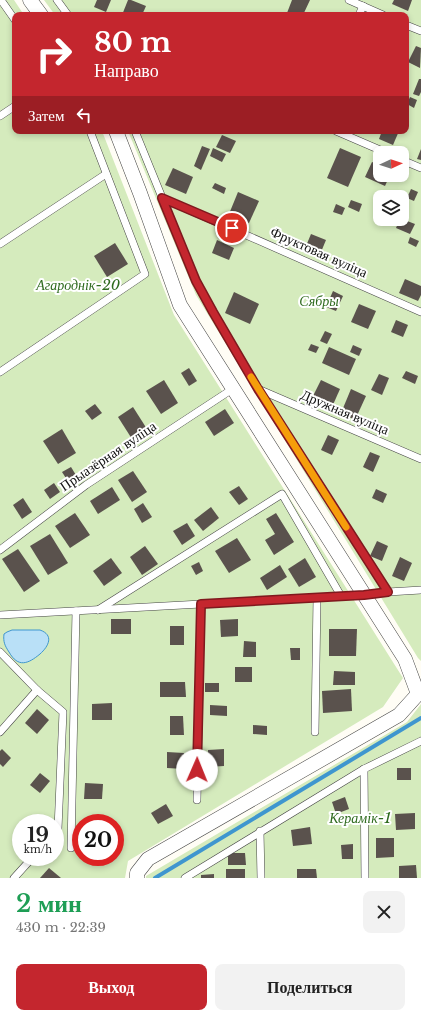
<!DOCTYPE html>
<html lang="ru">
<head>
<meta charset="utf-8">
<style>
	body { margin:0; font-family:"Libre Baskerville",serif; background:#f2f2f2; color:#222; height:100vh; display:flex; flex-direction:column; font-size:15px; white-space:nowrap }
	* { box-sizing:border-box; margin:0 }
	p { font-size:13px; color:#767676 }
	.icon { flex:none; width:22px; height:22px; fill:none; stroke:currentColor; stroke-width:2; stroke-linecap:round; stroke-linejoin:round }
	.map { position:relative; height:878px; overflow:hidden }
	.sheet { display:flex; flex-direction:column; background:#fff; flex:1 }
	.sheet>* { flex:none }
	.hud { position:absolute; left:12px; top:12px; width:397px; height:122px; border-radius:8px; box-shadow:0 2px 6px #0003; background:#c4262e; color:#fff; overflow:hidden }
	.needle { width:26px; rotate:87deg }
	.tools { position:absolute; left:373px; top:146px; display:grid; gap:8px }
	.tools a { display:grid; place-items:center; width:36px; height:36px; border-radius:8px; background:#fff; box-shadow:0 2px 6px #0003; font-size:20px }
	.speed { position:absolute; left:12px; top:814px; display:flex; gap:8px; font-size:20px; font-weight:700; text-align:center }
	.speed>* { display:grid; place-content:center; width:52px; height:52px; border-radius:50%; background:#fff; box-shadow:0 2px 6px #0003; line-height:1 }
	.speed small { font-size:10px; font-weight:400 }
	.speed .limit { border:6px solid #d22; background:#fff; color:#111 }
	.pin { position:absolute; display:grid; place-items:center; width:34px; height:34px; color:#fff; margin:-17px; border:2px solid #fff; border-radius:50%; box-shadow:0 1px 4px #0007 }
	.me { position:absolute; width:44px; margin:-22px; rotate:1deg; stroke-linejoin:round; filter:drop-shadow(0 0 3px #0008) }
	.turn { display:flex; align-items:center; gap:14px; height:84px; padding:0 16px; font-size:18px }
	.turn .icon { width:52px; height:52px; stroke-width:2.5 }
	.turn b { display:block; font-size:28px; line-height:34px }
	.then { display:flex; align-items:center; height:38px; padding:0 16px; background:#0003; gap:8px; font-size:15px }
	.round { display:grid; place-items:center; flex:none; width:42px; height:42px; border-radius:8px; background:#f2f2f2 }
	.headline { display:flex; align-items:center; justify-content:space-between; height:68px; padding:0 16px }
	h1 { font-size:24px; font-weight:600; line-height:30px; color:#1e9e55 }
	.button { display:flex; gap:8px; margin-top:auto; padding:8px 16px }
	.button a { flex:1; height:46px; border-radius:8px; background:#c4262e; color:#fff; font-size:16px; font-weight:600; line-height:46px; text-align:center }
	.button a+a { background:#f2f2f2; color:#222 }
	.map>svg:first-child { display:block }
	.green { fill:#d5ebbd; fill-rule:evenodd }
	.water { fill:#b9e0f7; stroke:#3f96cf }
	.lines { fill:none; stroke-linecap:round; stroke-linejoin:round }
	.stream { stroke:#3f96cf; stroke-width:4 }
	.building { fill:#5a524d }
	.service-casing { stroke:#444; stroke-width:8 }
	.minor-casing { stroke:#444; stroke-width:15 }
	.service { stroke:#fff; stroke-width:7 }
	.minor { stroke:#fff; stroke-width:14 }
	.route-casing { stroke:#7f191e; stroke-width:10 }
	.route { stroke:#c4262e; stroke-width:7 }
	.slow { stroke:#f59e0b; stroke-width:7 }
	.labels { text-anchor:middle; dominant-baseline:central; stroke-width:4; stroke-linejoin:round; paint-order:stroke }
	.street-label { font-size:14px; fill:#111; stroke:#fff }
	.park-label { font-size:14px; font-style:italic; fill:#2f6b1f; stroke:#fff }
</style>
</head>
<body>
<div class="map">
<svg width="421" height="878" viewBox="0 0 421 878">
	<rect width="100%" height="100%" fill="#fffdf5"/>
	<g class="green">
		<path d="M0,0H14L24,15H15V131H102L174,315L403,678L383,707L128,861L125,878H0ZM21,823H55V857H21ZM81,823H115V857H81Z"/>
		<path d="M44,0H421V661L418,658L196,295L128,131H406V15H55ZM380,153H402V175H380ZM380,197H402V219H380Z"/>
		<path d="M421,704V878H146V876L407,722Z"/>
	</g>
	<path class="water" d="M12,630H40C54,635 49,646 40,654C28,664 18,668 9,652C5,646 3,642 4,634L7,632Z"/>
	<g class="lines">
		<path class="stream" d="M155,878L421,718"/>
	</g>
	<g class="building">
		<path d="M97,0H111L106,12L94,7Z"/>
		<path d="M128,0H131L146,6L142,15H122Z"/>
		<path d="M292,0H310L303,15H291L287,13Z"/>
		<path d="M394,0H412L408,11L392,4Z"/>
		<path d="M416,46L421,48L420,68L408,62Z"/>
		<path d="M419,79H421V92L419,96L413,94Z"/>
		<path d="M410,97L417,100L414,108L407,104Z"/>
		<path d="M382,131H399L393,145L379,139Z"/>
		<path d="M222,135L236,141L230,153L216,147Z"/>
		<path d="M202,146L210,149L201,170L194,166Z"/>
		<path d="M213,148L226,154L222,162L210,156Z"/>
		<path d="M340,148L361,157L348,187L327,178Z"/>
		<path d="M421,149V160L417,159Z"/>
		<path d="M372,162L380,165V175H390L385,186L365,177Z"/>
		<path d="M173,168L193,177L186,194L165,185Z"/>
		<path d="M215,183L226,188L224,194L212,188Z"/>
		<path d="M411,189L418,192L414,201L407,198Z"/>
		<path d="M238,192L259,201L249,223L229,214Z"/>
		<path d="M351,200L362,204L359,212L348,207Z"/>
		<path d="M336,204L345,208L342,215L333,212Z"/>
		<path d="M400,219H402L415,224L410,234L396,228Z"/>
		<path d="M311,234L326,240L321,252L306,246Z"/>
		<path d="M410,237L419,241L416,247L408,243Z"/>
		<path d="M217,240L234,248L229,260L212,253Z"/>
		<path d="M115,243L128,264L107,277L94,256Z"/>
		<path d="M405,279L421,286V295L418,301L399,293Z"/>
		<path d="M333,291L343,296L336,311L326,307Z"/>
		<path d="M234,292L259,304L250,324L225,313Z"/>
		<path d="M359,304L376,311L368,329L351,322Z"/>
		<path d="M396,320L408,325L403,337L391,332Z"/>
		<path d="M325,331L332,334L327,344L320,341Z"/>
		<path d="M311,344L319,347L316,353L308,350Z"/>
		<path d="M353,345L362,349L359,356L350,352Z"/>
		<path d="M329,347L356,359L349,375L322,363Z"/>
		<path d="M189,368L197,381L189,386L181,373Z"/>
		<path d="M406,371L418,376L415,384L402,378Z"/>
		<path d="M379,374L389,378L382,395L371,390Z"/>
		<path d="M164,380L178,403L161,414L146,391Z"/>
		<path d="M321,380L340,389L332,407L312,398Z"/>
		<path d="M351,389L366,396L355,420L341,413Z"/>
		<path d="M95,404L102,413L92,420L85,411Z"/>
		<path d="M133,407L147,429L132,439L118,417Z"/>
		<path d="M225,409L234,423L214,436L205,422Z"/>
		<path d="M62,429L76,453L58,464L43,441Z"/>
		<path d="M328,435L339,440L332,455L321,450Z"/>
		<path d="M370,452L380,456L373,472L363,467Z"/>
		<path d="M71,467L79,480L71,486L62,472Z"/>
		<path d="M133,471L147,492L132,502L118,480Z"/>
		<path d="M54,483L60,492L50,499L44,490Z"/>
		<path d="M239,486L248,499L239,505L229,492Z"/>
		<path d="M112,487L120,500L98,514L90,501Z"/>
		<path d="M376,489L387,494L383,503L372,498Z"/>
		<path d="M23,498L32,512L22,519L13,505Z"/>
		<path d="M143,503L152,517L142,523L134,509Z"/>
		<path d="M211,507L219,518L203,531L194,520Z"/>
		<path d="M75,513L90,535L70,548L55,526Z"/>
		<path d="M276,513L294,542L274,555L265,540L275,534L266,519Z"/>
		<path d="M187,523L195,536L182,545L173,531Z"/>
		<path d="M50,534L68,563L48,575L30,546Z"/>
		<path d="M237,538L251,560L229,573L215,551Z"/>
		<path d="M377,541L388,546L382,561L370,556Z"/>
		<path d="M145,546L158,564L142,575L130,557Z"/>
		<path d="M18,549L40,581L24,592L2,559Z"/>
		<path d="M400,557L412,563L404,581L392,576Z"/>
		<path d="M111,558L122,573L104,586L93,571Z"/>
		<path d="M305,558L316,577L299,587L288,569Z"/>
		<path d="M199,562L203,571L196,575L191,566Z"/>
		<path d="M280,565L287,577L267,590L260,578Z"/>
		<rect x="111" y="619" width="20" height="15"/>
		<path d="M238,619V636L221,637L220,620Z"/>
		<rect x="170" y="626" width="14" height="19"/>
		<path d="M329,629H357L356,656H329Z"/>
		<path d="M244,641L256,642V657H243Z"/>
		<path d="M290,648H300V660H291Z"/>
		<rect x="235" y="667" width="17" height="15"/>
		<path d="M334,671L355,672V685H333Z"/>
		<path d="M160,682H185L186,697H160Z"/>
		<rect x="205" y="683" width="14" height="9"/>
		<path d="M351,689L352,711L323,713L322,691Z"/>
		<path d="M112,703V720H92V704Z"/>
		<path d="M210,705L227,706V716L210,715Z"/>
		<path d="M37,709L49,720L37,734L25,723Z"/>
		<path d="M170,716H183L184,735H170Z"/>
		<path d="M253,725L267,726V735L253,734Z"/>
		<path d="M2,749L11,758L3,767L0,764V751Z"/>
		<path d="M224,749V766L208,767V750Z"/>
		<path d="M167,752L184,753V769L167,768Z"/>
		<rect x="397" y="768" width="14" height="12"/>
		<path d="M40,773L50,781L40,793L30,785Z"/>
		<path d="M85,783L103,784L102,799H84Z"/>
		<path d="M345,797L349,809L336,814L332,802Z"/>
		<path d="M166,804L173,816L158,824L151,813Z"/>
		<path d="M415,813V829L396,830L395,814Z"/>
		<path d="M310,827L312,844L293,846L291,830Z"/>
		<rect x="115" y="830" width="4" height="14"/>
		<path d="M21,831V845L15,839Z"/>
		<path d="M376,838H394V857L376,858Z"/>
		<path d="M353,844V859H342L341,845Z"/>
		<path d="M228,853H245L246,865H228Z"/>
		<rect x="83" y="857" width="25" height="2"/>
		<path d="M416,865L417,878H399V866Z"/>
		<path d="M49,868L61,878H40Z"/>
		<rect x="226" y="869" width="19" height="9"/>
		<path d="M297,869H316L317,878H297Z"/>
		<path d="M214,874V878H201V875Z"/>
	</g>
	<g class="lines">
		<defs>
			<g id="service">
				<path d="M1,0L15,20"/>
				<path d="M57,0L68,15"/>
				<path d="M349,0L383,15"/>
				<path d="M359,15L363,6"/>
				<path d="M406,25L421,31"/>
				<path d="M0,116L15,106"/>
				<path d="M135,131L196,281L219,323L258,389L388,592"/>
				<path d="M336,131L387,153"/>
				<path d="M402,160L421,168"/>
				<path d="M162,198L421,312"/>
				<path d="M0,244L106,174"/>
				<path d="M0,372L145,274L90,131"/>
				<path d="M258,389L421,459"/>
				<path d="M0,550L86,485L234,388"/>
				<path d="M98,610L282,494L341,596"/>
				<path d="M0,615L364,595L388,592L421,590"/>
				<path d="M0,652L37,690L63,712L58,829L55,833"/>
				<path d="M0,732L37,690"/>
				<path d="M315,732L317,598"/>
				<path d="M364,769L365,878"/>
				<path d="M197,800L201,604"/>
				<path d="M260,831L261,878"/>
				<path d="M71,848L76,611"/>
				<path d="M14,878L33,857"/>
				<path d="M185,878L364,769L421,741"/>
			</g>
			<g id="minor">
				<path d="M30,0L41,15"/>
				<path d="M116,131L140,193L180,305L405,659L418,694L399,715L148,859L137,873V878"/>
			</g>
		</defs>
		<use href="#service" class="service-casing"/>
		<use href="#minor" class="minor-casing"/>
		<use href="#service" class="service"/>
		<use href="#minor" class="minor"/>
	</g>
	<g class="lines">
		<defs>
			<path id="route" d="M197,770L201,604L364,595L388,592L258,389L213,312L196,281L162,198L232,228"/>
		</defs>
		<use href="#route" class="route-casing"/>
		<use href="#route" class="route"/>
		<path class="slow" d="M251,377L346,527"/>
	</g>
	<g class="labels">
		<g class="street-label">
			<text transform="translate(319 252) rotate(24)">Фруктовая вуліца</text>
			<text transform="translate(345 412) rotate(23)">Дружная вуліца</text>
			<text transform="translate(108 456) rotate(-34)">Прыазёрная вуліца</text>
		</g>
		<g class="park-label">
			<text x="78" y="285">Агароднік-20</text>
			<text x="319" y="301">Сябры</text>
			<text x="360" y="818">Керамік-1</text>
		</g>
	</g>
</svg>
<div class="tools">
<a><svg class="needle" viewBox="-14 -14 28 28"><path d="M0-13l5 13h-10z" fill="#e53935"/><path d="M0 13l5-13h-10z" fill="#767676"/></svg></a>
<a><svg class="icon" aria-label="layers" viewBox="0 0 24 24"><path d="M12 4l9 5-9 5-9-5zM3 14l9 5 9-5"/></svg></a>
</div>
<div class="speed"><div>19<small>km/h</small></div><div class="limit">20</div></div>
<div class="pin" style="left:232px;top:228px;background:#d93025"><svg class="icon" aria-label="arrive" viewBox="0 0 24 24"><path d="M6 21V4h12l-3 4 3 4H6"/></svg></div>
<svg class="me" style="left:197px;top:770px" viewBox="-20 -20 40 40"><circle r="19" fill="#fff"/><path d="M0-13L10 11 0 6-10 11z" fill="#c4262e"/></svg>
<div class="hud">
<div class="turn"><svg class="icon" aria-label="right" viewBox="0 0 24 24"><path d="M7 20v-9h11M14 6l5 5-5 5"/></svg><div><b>80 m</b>Направо</div></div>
<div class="then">Затем<svg class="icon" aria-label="left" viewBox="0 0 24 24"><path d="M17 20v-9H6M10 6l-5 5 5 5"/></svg></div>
</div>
</div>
<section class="sheet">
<div class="headline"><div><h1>2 мин</h1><p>430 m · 22:39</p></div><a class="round"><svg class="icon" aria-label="close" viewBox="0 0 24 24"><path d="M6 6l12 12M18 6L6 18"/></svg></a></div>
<div class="button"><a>Выход</a><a>Поделиться</a></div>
</section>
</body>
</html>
